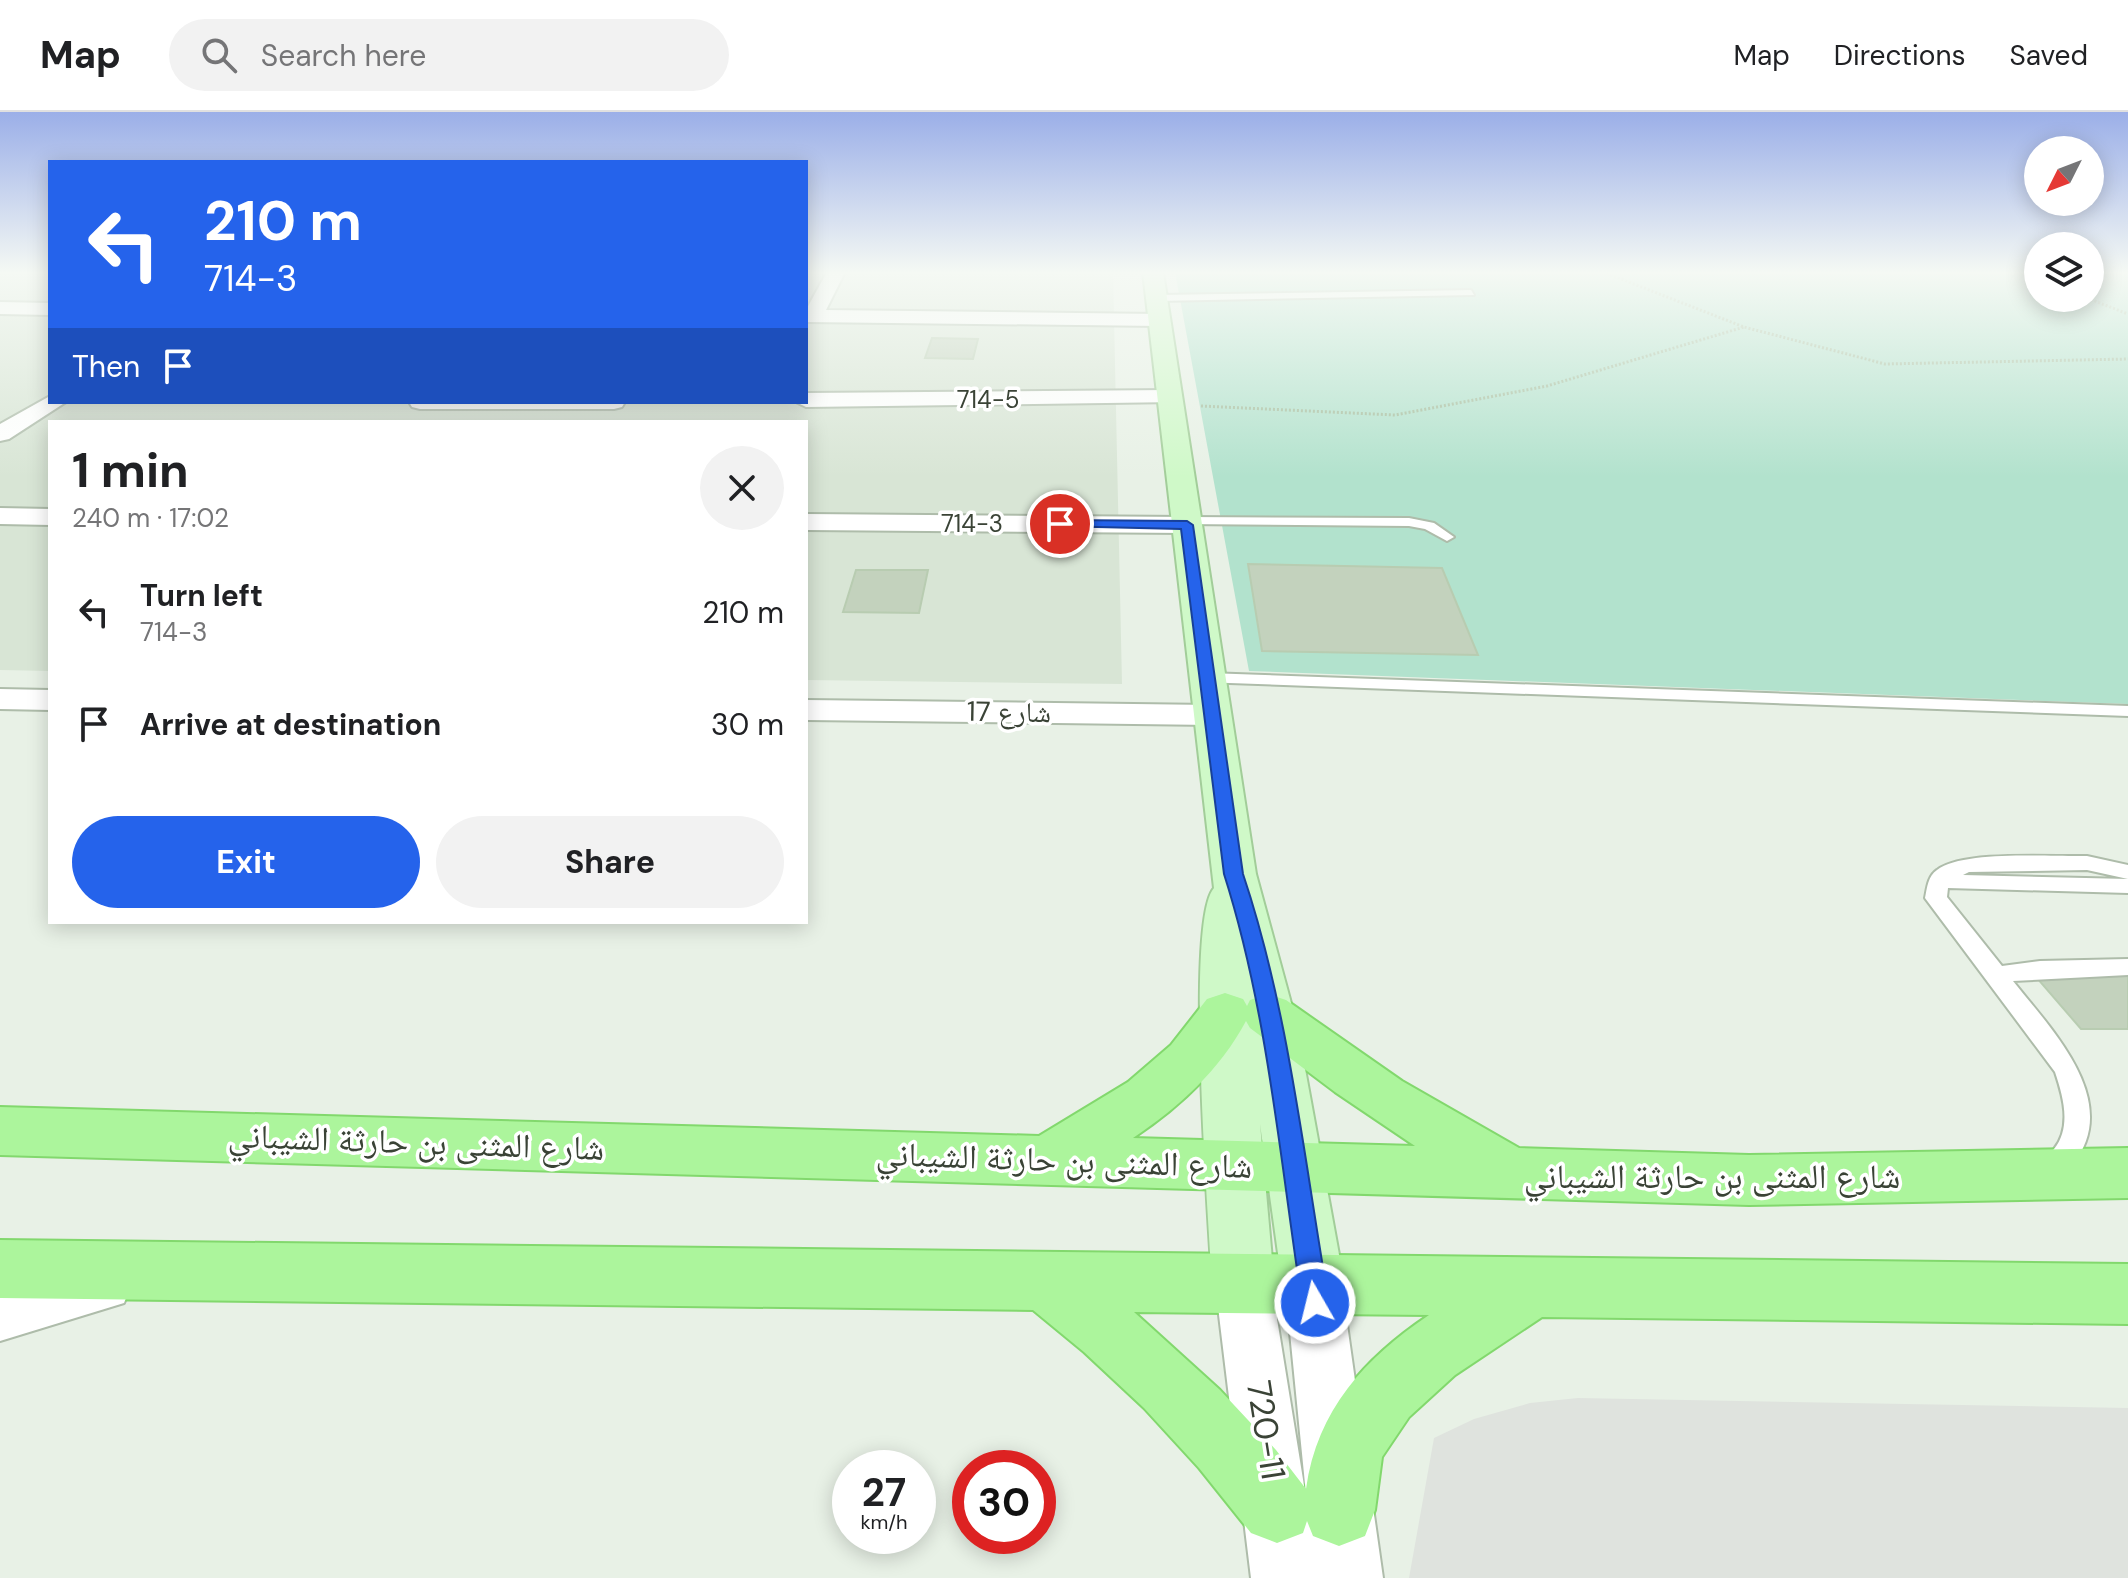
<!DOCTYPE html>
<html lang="en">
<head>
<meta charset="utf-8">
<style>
	body { margin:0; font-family:"DM Sans","Noto Naskh Arabic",sans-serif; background:#f2f2f2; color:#202124; height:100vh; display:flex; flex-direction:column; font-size:30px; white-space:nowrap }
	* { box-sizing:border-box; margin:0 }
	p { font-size:26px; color:#757577 }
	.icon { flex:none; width:44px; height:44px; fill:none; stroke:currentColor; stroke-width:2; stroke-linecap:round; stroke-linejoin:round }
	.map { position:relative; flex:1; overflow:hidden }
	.drawer { position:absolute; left:48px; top:308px; width:760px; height:504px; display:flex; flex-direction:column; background:#fff; border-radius:0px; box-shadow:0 4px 20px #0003 }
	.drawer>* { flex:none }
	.top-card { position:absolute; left:48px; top:48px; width:760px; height:244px; border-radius:0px; box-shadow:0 4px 20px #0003; background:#2563eb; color:#fff; overflow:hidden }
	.needle { width:52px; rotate:228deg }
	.fabs { position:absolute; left:2024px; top:24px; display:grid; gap:16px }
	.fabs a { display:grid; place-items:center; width:80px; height:80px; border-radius:50%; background:#fff; box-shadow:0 4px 20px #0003; font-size:40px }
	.speed { position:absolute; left:832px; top:1338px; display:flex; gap:16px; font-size:40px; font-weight:700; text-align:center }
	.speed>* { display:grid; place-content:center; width:104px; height:104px; border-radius:50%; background:#fff; box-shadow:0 4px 20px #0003; line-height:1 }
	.speed small { font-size:20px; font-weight:400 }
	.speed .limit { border:12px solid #d22; background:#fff; color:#111 }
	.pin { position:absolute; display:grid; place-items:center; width:68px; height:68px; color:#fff; margin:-34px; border:4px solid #fff; border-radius:50%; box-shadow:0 2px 8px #0007 }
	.me { position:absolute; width:88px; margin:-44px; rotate:352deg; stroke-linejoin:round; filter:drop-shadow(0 0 6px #0008) }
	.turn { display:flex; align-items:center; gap:28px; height:168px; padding:0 24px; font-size:36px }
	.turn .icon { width:104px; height:104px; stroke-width:2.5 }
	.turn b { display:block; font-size:56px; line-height:68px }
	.then { display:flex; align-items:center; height:76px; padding:0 24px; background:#0003; gap:16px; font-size:30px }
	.round { display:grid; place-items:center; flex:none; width:84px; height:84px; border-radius:42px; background:#f2f2f2 }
	.head { display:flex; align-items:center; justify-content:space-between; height:136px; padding:0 24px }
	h1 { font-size:48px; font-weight:700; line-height:60px }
	.cta { display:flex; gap:16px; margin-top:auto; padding:16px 24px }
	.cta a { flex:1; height:92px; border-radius:48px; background:#2563eb; color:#fff; font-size:32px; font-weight:700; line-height:92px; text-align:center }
	.cta a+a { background:#f2f2f2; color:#202124 }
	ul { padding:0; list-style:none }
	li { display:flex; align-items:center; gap:24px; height:112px; padding:0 24px }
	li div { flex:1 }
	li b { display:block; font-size:30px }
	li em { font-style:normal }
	header { display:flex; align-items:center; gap:48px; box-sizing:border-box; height:112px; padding:0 40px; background:#fff; border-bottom:2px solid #e0e0e0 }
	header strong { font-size:38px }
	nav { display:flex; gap:44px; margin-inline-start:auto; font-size:28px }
	.search { width:560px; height:72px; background:#f2f2f2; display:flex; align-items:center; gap:20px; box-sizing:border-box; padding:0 28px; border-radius:44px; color:#757577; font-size:30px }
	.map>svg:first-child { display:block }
	.residential { fill:#d8e5d5 }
	.green { fill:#b2e2cd }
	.parking { fill:#dfe3de }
	.building { fill:#c3d2bd; stroke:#b8ccb1; stroke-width:2 }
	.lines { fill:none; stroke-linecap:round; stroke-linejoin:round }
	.service-casing { stroke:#aebcaa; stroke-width:4 }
	.minor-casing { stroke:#aebcaa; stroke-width:4 }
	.secondary-casing { stroke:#a2cd99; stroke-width:4 }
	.primary-casing { stroke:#82d86d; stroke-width:4 }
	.path { stroke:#a4bc9c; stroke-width:3; stroke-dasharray:2 2; stroke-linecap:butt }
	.service { fill:#fff; fill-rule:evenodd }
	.minor { fill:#fff; fill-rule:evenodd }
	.secondary { fill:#cff9c8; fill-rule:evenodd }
	.primary { fill:#acf59c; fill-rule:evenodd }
	.route { fill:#2563eb; stroke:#184099; stroke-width:2 }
	.labels { text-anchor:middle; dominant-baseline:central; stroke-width:7; stroke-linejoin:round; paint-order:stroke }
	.far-street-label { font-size:24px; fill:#3a4336; stroke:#fff }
	.street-label { font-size:28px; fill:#3a4336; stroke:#fff }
	.near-street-label { font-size:34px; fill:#3a4336; stroke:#fff }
</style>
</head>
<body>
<header>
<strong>Map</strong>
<div class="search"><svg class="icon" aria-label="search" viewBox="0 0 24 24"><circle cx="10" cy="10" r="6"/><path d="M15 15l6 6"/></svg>Search here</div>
<nav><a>Map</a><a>Directions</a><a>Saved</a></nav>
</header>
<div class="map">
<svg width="2128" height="1466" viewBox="0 0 2128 1466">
	<rect width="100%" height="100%" fill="#e8f1e6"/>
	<path class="residential" d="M0,160H50V290H806V160H1113L1122,572L806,568V310H50V559L0,558Z"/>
	<path class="green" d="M1175,160H2038V186H2090V160H2128V592L1249,559Z"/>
	<path class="parking" d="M1578,1286L2128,1296V1466H1409L1434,1326L1474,1307L1530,1291Z"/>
	<g class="building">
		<path d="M932,226L978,227L973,247L925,246Z"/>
		<path d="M1248,452L1442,456L1478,543L1262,539Z"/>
		<path d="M856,458H928L919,501L843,500Z"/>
		<path d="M2128,858V917H2081L2031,859Z"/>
	</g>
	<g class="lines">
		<defs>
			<g id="service">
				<path d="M1471,178L1474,183L1157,189L1152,186L1157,183Z"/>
				<path d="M1186,405L1409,406L1434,411L1454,425L1447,429L1425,417L1409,414L1181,412L1179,409Z"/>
				<path d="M1207,561L2128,594V604L1201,570L1199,566Z"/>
				<path d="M2087,744L2128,753V767L2087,758L1969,760L1963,763L2128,767V781L1948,776L1947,785L2002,854L2040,849L2128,847V863L2013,869C2051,917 2124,990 2072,1053C2063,1064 2054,1070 2041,1065L2037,1057C2041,1048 2048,1044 2054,1037C2072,1015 2063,984 2055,960L1925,786C1927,776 1928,764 1937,758C1963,738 2052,745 2087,744Z"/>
			</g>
			<g id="minor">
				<path d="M827,160H845L826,198L1160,202L1170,208L1160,214L806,210V198Z"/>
				<path d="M0,190L50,191V203L0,202Z"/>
				<path d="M1170,278L1178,280L1181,285L1178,290L806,295L796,290H806V281Z"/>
				<path d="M50,284V290H66L9,327L0,329V312Z"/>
				<path d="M409,290H625L622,295L614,297H420L412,295Z"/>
				<path d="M0,396L50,397V413L0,412Z"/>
				<path d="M806,402L1187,405L1197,407L1201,413L1197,419L1187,421L806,418Z"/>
				<path d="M0,577L50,578V598L0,597Z"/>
				<path d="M806,588L1212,593L1224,596L1229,603L1224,610L1212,613L806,608Z"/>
				<path d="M1243,1143L1263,1151L1271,1170L1307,1392L1285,1170L1293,1151L1313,1143L1333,1151L1341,1170L1383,1466H1251L1215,1170L1223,1151Z"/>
				<path d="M104,1145L124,1153L132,1172L124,1191L0,1229V1173Z"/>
			</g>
			<path id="secondary" d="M1143,160H1163L1256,762L1297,913L1344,1170L1335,1191L1313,1199L1291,1191L1282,1170L1260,1012L1274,1170L1265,1191L1243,1199L1221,1191L1212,1170C1209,1110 1185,808 1214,776Z"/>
			<g id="primary">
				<path d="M1225,881L1243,887L1247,894L1250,888L1268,882L1286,888L1402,969L1519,1036L1749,1043L2128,1036V1086L1749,1093L0,1043V995L1039,1024L1128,970L1171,933L1207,887ZM1246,909L1250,916L1335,980L1415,1034L1133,1026C1178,996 1220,958 1246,909Z"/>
				<path d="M0,1128L2128,1152V1212L1542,1205L1455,1263L1409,1305L1382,1345L1375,1398L1365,1424L1339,1434L1313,1424L1307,1409L1303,1421L1277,1431L1251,1421L1199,1356L1144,1296L1084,1240L1033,1198L0,1186ZM1134,1200L1429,1203C1365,1246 1317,1298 1306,1377L1276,1338L1220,1278Z"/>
			</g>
		</defs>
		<use href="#service" class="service-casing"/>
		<use href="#minor" class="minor-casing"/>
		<use href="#secondary" class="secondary-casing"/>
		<use href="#primary" class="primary-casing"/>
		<g class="path">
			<path d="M1603,160L1744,215L1885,252L2128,247"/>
			<path d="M2019,160L2038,167"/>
			<path d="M2087,186L2128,202"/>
			<path d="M1201,294L1395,303L1547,274L1744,215"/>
		</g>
		<use href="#service" class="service"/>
		<use href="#minor" class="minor"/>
		<use href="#secondary" class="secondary"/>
		<use href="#primary" class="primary"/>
	</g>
	<linearGradient id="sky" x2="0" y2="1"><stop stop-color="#9bafe8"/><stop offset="0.44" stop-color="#f5f9f4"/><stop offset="1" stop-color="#f5f9f4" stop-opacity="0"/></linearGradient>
	<rect width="2128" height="365" fill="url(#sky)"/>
	<path class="route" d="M1060,408L1187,409L1193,413L1243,762C1289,899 1304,1048 1329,1191L1325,1200L1315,1203L1306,1200L1302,1191C1280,1048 1268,900 1224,762L1181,417L1055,414L1054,412Z"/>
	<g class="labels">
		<g class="far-street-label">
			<text x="988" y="287">714-5</text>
			<text x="972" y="411">714-3</text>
		</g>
		<g class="street-label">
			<text transform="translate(1009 600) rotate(1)">شارع 17</text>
		</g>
		<g class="near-street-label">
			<text transform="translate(416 1030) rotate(2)">شارع المثنى بن حارثة الشيباني</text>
			<text transform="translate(1064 1048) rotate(2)">شارع المثنى بن حارثة الشيباني</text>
			<text x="1712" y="1064">شارع المثنى بن حارثة الشيباني</text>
			<text transform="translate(1266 1318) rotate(81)">720-11</text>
		</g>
	</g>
</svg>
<div class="fabs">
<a><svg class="needle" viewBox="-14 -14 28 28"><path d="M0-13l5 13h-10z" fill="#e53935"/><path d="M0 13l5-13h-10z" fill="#757577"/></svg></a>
<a><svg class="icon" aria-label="layers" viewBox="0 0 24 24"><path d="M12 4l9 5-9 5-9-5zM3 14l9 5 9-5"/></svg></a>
</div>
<div class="speed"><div>27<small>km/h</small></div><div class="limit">30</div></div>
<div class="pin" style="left:1060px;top:412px;background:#d93025"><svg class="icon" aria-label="arrive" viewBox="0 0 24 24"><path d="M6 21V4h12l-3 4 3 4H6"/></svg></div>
<svg class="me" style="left:1315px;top:1191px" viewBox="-20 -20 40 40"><circle r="17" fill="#2563eb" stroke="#fff" stroke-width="3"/><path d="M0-11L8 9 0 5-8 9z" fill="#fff"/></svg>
<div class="top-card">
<div class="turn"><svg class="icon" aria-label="left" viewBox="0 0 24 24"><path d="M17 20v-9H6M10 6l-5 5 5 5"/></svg><div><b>210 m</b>714-3</div></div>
<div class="then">Then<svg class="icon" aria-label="arrive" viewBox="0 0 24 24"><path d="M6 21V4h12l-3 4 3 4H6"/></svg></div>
</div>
<section class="drawer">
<div class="head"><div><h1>1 min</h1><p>240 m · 17:02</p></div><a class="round"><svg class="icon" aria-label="close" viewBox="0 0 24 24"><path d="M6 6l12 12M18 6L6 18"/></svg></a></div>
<ul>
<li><svg class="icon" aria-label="left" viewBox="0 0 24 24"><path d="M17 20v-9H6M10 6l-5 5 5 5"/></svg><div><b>Turn left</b><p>714-3</p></div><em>210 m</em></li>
<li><svg class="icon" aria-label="arrive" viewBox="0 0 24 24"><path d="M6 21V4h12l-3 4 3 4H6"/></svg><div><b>Arrive at destination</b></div><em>30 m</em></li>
</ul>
<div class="cta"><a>Exit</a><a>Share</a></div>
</section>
</div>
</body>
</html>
